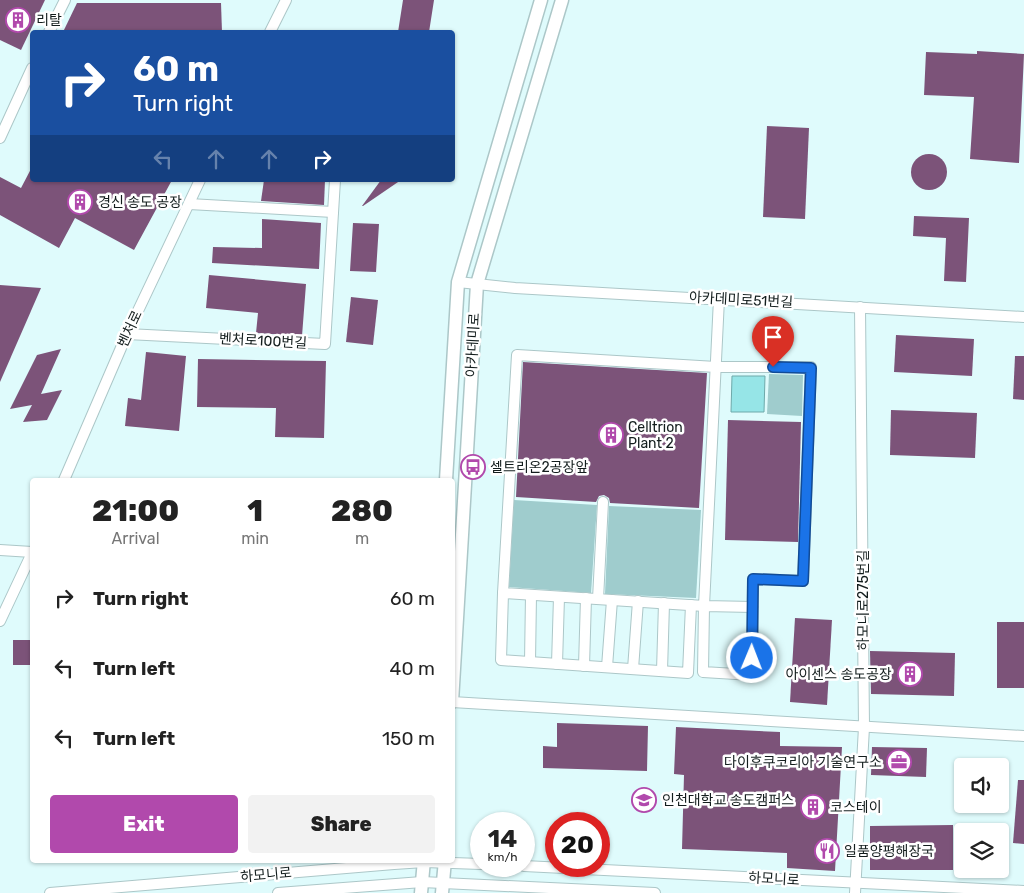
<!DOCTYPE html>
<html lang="en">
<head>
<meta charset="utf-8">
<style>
	body { margin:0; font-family:Rubik,"Noto Sans KR",sans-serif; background:#f2f2f2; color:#222; height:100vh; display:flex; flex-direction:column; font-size:19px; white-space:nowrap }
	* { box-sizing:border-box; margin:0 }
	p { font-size:16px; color:#767676 }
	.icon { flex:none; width:28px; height:28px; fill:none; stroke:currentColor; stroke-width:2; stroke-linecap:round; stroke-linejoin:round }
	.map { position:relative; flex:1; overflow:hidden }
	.drawer { position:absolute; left:30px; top:478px; width:425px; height:385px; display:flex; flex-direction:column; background:#fff; border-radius:5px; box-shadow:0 1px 4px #0004 }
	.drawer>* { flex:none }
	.hud { position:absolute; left:30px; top:30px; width:425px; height:152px; border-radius:5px; box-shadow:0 1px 4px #0004; background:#1a4fa0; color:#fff; overflow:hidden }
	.fabs { position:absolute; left:954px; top:758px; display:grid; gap:10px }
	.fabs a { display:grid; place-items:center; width:55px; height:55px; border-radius:5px; background:#fff; box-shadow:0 1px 4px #0004; font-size:25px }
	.speed { position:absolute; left:470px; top:812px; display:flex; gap:10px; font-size:25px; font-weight:700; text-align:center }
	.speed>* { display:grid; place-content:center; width:65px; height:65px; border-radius:50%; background:#fff; box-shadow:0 1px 4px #0004; line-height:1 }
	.speed small { font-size:12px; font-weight:400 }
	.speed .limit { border:8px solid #d22; background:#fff; color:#111 }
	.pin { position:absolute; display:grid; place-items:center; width:42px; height:42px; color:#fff; margin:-51px -21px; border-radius:50% 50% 50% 0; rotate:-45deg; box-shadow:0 0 5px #0007 }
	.pin .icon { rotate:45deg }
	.me { position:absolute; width:55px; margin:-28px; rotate:1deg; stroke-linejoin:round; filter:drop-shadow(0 0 4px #0008) }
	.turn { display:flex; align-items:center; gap:18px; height:105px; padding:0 20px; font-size:22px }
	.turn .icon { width:65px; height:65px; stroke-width:2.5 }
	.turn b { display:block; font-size:35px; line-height:42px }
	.lanes { display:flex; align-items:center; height:48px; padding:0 20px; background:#0003; justify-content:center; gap:25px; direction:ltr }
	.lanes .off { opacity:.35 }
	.eta { display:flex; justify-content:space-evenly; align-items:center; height:85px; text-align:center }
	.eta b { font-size:30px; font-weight:800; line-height:35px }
	.button { display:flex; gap:10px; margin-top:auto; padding:10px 20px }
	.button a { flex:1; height:58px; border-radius:5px; background:#b149ac; color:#fff; font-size:20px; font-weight:800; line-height:58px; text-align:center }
	.button a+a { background:#f2f2f2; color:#222 }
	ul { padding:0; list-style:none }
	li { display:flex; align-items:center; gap:15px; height:70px; padding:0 20px }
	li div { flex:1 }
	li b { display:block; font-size:19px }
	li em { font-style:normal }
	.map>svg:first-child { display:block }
	.green { fill:#9fcccd }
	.water { fill:#96e5e7; stroke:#6fa9aa }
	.building { fill:#7c5379 }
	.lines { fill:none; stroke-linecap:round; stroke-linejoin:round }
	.minor-casing { stroke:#acc7c8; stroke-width:12 }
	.major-casing { stroke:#acc7c8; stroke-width:15 }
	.minor { stroke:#fff; stroke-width:10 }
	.major { stroke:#fff; stroke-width:12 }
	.route-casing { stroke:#114b97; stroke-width:12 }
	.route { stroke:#1a73e8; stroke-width:9 }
	.labels { text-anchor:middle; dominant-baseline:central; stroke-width:5; stroke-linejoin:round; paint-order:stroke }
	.poi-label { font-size:14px; fill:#131d1d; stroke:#fff; text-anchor:start }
	.street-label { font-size:14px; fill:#131d1d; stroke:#fff }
</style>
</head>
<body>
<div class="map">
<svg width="1024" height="893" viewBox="0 0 1024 893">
	<rect width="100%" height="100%" fill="#dffbfc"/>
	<g class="green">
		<path d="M769,374L803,375L802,416L767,414Z"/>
		<path d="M514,500L597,505L591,593L509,587Z"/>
		<path d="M609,506L701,510L696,598L605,594Z"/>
	</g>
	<path class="water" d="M732,376H765L764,412H731Z"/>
	<g class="building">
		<path d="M0,0H45L21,50L0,40Z"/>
		<path d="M403,0H434L429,32H398Z"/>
		<path d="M77,3H221L222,32H63Z"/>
		<path d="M977,51L1024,54L1019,163L970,159L974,97L924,95L926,52L977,54Z"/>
		<path d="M767,126L809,128L805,219L763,217Z"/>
		<circle cx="929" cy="172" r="18"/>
		<path d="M32,167V180H172L134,250L75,218L59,248L0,215V177L21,188Z"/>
		<path d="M264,180H325L324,205L261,201Z"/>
		<path d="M381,180H401L363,206H362Z"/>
		<path d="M914,216L969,218L966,282L944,281L946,238L913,236Z"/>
		<path d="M262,219L321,223L319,269L212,263L213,247L262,248Z"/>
		<path d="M353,223L379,224L376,272L350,271Z"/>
		<path d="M209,275L306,284L302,336L256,333L258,313L206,308Z"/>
		<path d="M0,285L41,288L0,382Z"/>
		<path d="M351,297L378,300L373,345L346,342Z"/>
		<path d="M896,335L974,339L972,376L894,372Z"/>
		<path d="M61,349L41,394L62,390L47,420L23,422L32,405L10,409L37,355Z"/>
		<path d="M146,352L186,356L179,431L125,426L128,398L141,400Z"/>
		<path d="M1015,356H1024V400L1013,399Z"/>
		<path d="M198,359L326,361L324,438L275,437L276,408L197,407Z"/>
		<path d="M523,362L707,373L699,508L610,503L609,498L604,495L599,496L596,502L516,497Z"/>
		<path d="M891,410L977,413L975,458L890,455Z"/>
		<path d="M728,420L801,422L798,542L725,540Z"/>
		<path d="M795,618L832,620L827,705L790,702Z"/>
		<rect x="997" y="622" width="27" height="66"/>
		<rect x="13" y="640" width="19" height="25"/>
		<path d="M870,651L955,653L954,696L871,694Z"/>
		<path d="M557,723L648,726L647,771L543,768V746L557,747Z"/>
		<path d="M676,727L780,732V746L842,747L835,871L787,868V853L682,849L684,775L674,774Z"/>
		<path d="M872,747L927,748L926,777L871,775Z"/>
		<path d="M1018,780H1024V844L1013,843Z"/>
		<path d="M953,825V870H870V826Z"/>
	</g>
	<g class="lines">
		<defs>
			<g id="minor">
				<path d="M49,32L65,0"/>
				<path d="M270,32L286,0"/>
				<path d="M0,138L32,68"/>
				<path d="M189,204L333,212"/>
				<path d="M458,282L515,288L1024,317"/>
				<path d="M719,299L704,606L503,593L517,355L716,367H811L803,581L753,579L752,675L703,672L704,606L753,607"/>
				<path d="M127,334L325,344L335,180"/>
				<path d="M64,480L127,334L200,180"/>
				<path d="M0,550L32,552"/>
				<path d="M503,593L501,660L688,673L691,605"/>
				<path d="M598,599L603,502"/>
				<path d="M0,621L32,553"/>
				<path d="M530,662L531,595"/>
				<path d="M557,664L559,597"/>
				<path d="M584,666L586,598"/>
				<path d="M607,667L612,600"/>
				<path d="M633,669L638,601"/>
				<path d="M662,671L664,603"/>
				<path d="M452,702L1024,736"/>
				<path d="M524,866L1024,891"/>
				<path d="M50,893L394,864L424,862L481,864"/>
				<path d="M278,893L422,882L655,893"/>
				<path d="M855,893L864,727L860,307"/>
			</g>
			<g id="major">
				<path d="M446,480L458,282L541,0"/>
				<path d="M452,702L477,284L562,0"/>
				<path d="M421,893L424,860"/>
				<path d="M442,893L445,860"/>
			</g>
		</defs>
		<use href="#minor" class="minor-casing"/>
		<use href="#major" class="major-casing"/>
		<use href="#minor" class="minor"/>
		<use href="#major" class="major"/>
	</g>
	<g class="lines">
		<defs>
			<path id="route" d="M752,658L753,579L803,581L811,368L773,367"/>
		</defs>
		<use href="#route" class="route-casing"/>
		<use href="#route" class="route"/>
	</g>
	<defs>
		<symbol id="building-ring" viewBox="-11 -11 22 22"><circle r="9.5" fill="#fff" stroke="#b149ac" stroke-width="1.5"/><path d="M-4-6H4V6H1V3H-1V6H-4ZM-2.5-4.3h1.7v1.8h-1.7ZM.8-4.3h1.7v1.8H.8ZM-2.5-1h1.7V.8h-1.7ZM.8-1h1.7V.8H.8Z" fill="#b149ac"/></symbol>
		<symbol id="bus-ring" viewBox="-11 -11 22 22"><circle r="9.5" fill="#fff" stroke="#b149ac" stroke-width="1.5"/><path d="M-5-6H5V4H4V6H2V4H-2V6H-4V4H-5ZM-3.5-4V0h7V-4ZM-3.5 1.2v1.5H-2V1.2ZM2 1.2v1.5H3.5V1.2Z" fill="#b149ac"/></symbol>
		<symbol id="office-ring" viewBox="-11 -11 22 22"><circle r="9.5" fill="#fff" stroke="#b149ac" stroke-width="1.5"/><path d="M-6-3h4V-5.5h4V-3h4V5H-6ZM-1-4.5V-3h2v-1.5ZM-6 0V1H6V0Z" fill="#b149ac"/></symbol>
		<symbol id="university-ring" viewBox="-11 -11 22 22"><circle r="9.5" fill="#fff" stroke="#b149ac" stroke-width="1.5"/><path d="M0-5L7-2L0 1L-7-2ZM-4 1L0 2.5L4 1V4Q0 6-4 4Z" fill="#b149ac"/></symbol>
		<symbol id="restaurant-ring" viewBox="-11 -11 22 22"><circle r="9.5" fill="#fff" stroke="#b149ac" stroke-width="1.5"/><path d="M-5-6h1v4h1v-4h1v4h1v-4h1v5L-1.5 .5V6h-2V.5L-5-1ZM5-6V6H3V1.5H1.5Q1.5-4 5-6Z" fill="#b149ac"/></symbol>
	</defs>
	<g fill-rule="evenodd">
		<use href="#building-ring" x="4" y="6" width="28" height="28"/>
		<use href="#building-ring" x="66" y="188" width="28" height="28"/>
		<use href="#building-ring" x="597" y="421" width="28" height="28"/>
		<use href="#bus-ring" x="459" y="453" width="28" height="28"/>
		<use href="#building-ring" x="896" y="660" width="28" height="28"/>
		<use href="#office-ring" x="885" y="748" width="28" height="28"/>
		<use href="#university-ring" x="630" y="786" width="28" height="28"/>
		<use href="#building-ring" x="799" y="793" width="28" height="28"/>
		<use href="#restaurant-ring" x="813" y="837" width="28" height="28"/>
	</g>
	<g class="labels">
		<g class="poi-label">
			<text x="36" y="20">리탈</text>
			<text x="98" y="202">경신 송도 공장</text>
			<text x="628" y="427">Celltrion<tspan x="628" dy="16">Plant 2</tspan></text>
			<text x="490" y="467">셀트리온2공장앞</text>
			<text x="892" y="674" text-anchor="end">아이센스 송도공장</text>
			<text x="882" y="762" text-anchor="end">다이후쿠코리아 기술연구소</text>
			<text x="662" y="800">인천대학교 송도캠퍼스</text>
			<text x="830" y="807">코스테이</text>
			<text x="844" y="851">일품양평해장국</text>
		</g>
		<g class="street-label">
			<text transform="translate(741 300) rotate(3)">아카데미로51번길</text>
			<text transform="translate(130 329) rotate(-65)">벤처로</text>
			<text transform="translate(263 341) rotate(3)">벤처로100번길</text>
			<text transform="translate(473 345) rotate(-87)">아카데미로</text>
			<text transform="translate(863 600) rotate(-90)">하모니로275번길</text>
			<text transform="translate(266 875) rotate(-5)">하모니로</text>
			<text transform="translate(774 879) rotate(3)">하모니로</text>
		</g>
	</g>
</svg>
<div class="fabs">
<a><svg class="icon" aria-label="sound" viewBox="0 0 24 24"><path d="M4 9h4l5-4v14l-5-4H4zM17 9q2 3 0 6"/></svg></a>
<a><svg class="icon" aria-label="layers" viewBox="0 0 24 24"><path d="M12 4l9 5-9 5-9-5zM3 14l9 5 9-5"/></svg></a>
</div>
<div class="speed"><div>14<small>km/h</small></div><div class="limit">20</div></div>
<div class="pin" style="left:773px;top:367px;background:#d93025"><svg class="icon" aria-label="arrive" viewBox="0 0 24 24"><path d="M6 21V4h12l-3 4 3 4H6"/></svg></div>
<svg class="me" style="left:752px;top:658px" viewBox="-20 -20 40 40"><circle r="17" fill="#1a73e8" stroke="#fff" stroke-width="3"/><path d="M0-11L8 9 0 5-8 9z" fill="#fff"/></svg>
<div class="hud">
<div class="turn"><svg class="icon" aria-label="right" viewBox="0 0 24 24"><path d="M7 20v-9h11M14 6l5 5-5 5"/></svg><div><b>60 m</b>Turn right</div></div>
<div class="lanes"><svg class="icon off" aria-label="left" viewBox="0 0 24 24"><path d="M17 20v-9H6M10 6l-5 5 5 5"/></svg><svg class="icon off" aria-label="ahead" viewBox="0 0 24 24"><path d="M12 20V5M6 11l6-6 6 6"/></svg><svg class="icon off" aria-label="ahead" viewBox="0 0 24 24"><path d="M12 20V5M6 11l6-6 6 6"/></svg><svg class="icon" aria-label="right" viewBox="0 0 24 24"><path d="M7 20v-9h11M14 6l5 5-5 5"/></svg></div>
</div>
<section class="drawer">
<div class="eta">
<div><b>21:00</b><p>Arrival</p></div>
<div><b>1</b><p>min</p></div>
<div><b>280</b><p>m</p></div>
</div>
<ul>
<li><svg class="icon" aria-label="right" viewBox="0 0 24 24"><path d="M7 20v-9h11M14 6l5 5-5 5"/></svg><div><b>Turn right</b></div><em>60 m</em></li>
<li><svg class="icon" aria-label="left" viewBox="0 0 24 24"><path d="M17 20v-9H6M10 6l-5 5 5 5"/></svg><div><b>Turn left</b></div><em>40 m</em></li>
<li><svg class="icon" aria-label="left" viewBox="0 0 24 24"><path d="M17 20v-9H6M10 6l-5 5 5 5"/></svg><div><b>Turn left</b></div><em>150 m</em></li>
</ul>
<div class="button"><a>Exit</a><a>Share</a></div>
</section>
</div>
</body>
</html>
